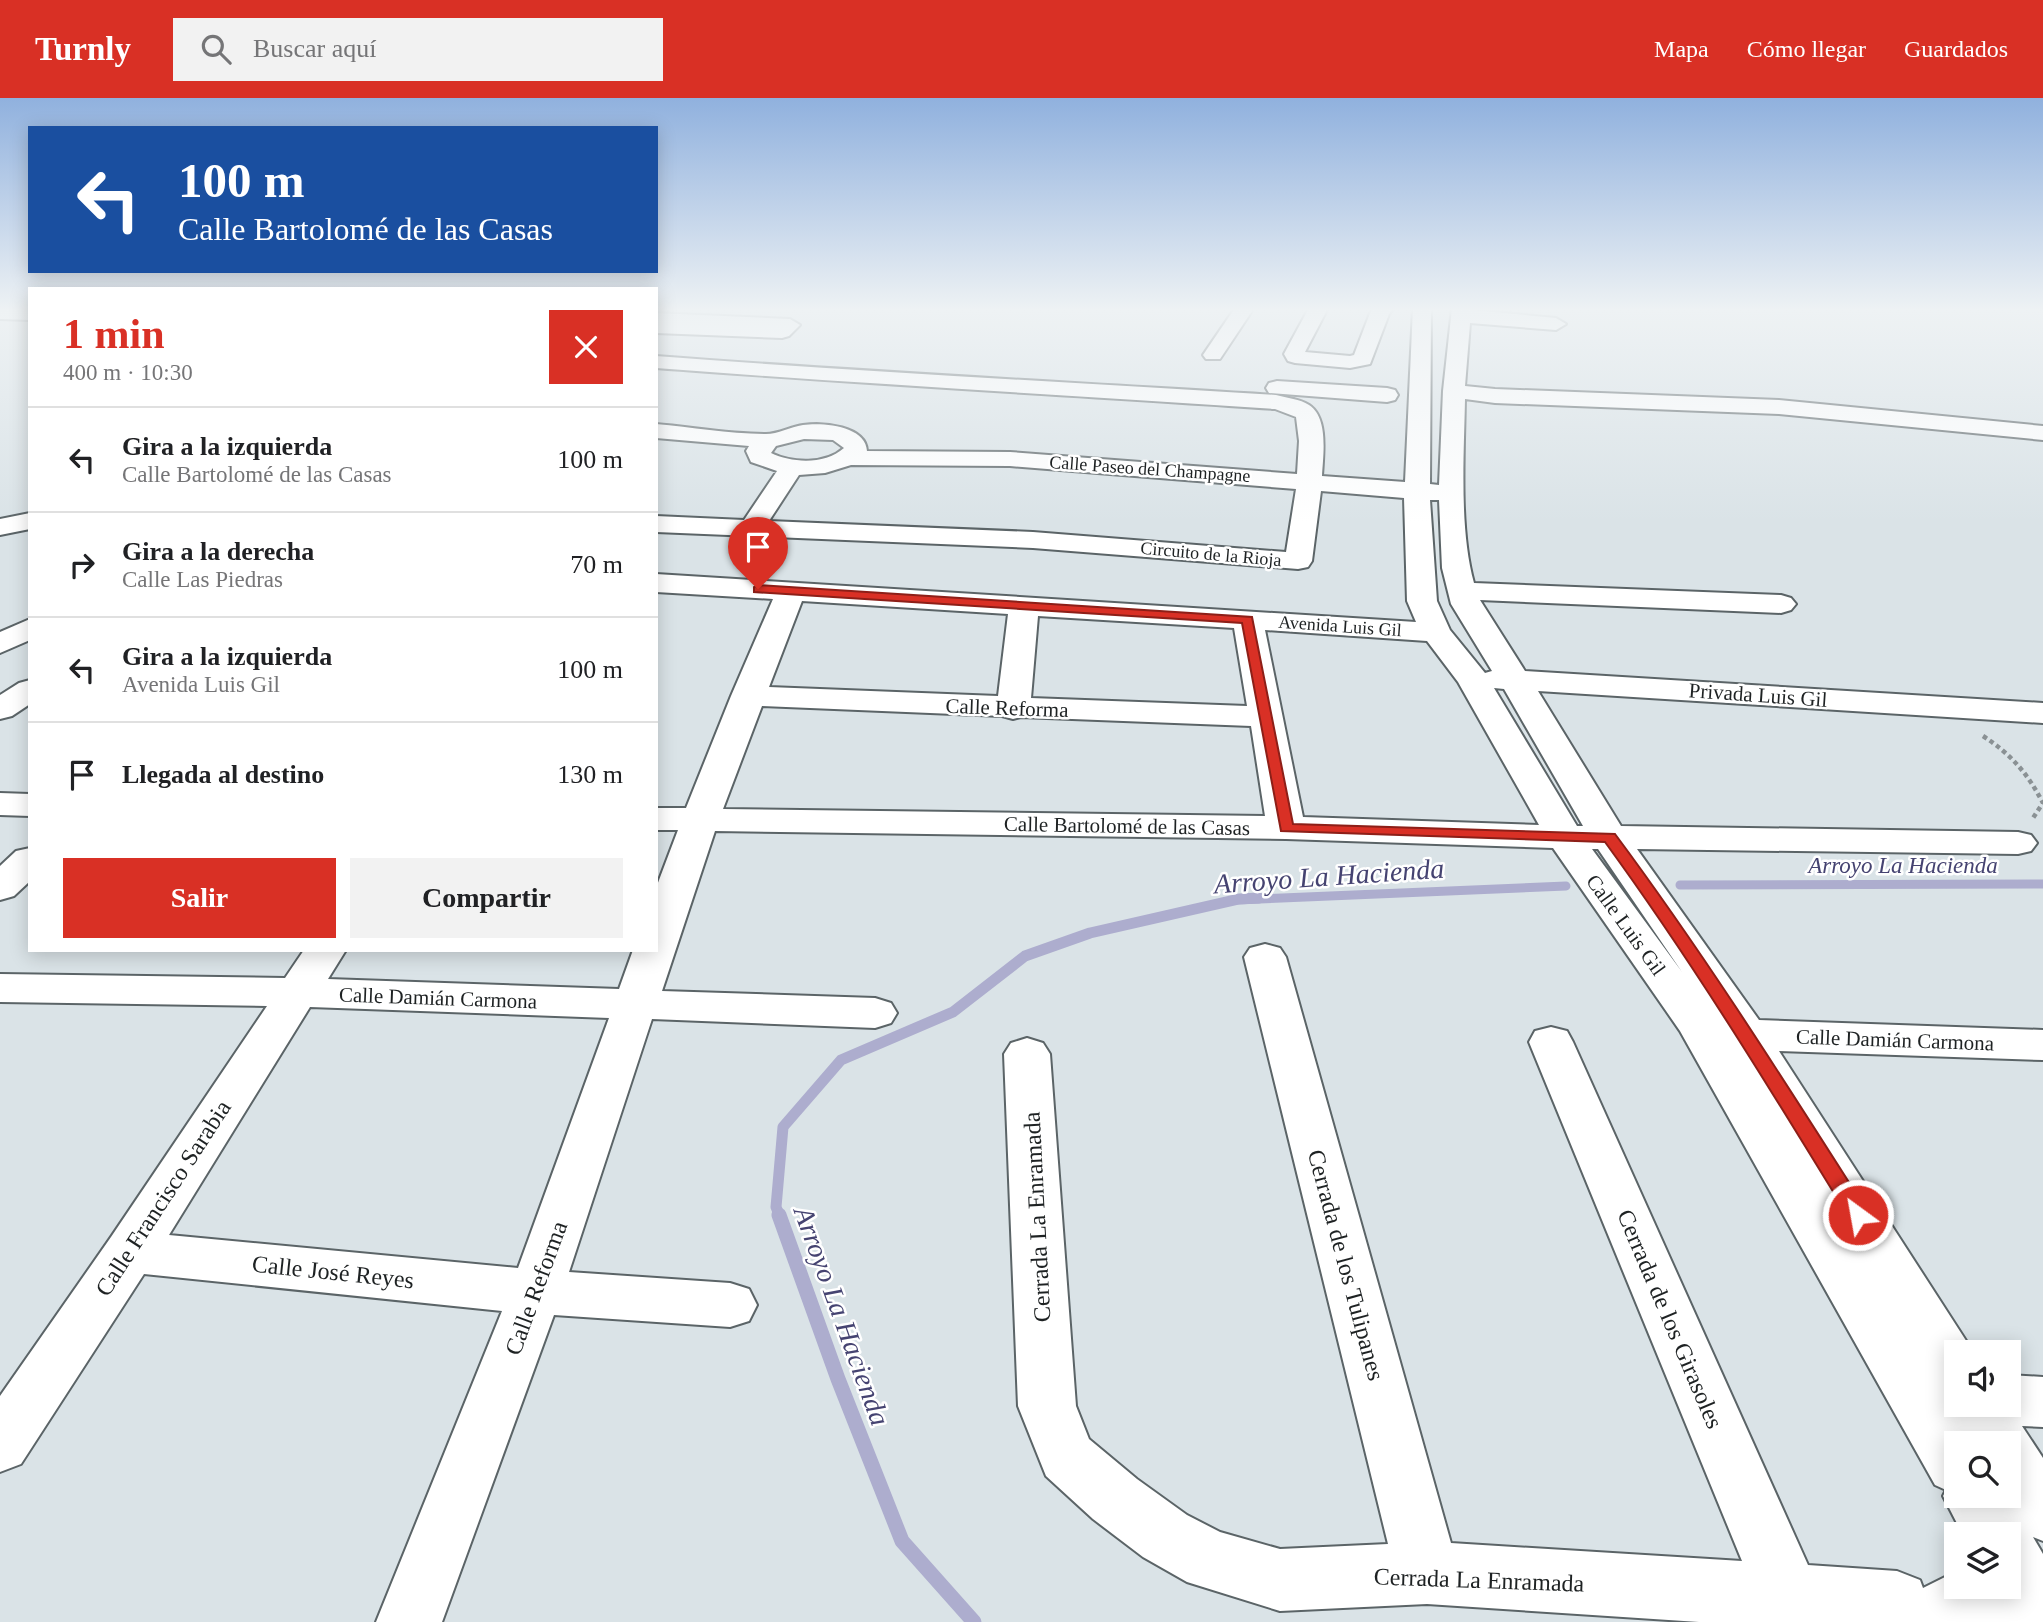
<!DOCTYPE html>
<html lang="es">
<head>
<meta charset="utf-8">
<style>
	body { margin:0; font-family:Georgia,serif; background:#f2f2f2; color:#202124; height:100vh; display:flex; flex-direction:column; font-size:26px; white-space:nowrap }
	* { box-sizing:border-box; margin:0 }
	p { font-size:23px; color:#757577 }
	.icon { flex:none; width:38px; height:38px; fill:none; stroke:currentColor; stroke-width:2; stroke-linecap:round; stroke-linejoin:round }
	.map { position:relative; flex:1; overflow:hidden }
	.drawer { position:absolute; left:28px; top:189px; width:630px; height:665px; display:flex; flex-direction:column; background:#fff; border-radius:0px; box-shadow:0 4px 18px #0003 }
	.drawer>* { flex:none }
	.guide { position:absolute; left:28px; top:28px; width:630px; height:147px; border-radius:0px; box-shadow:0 4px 18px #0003; background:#1a4fa0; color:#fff; overflow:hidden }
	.tools { position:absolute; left:1944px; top:1242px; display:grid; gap:14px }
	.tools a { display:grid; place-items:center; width:77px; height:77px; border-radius:0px; background:#fff; box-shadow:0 4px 18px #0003; font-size:35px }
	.pin { position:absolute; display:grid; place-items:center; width:60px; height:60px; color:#fff; margin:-72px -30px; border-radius:50% 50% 50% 0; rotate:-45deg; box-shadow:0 0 7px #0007 }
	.pin .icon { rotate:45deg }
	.me { position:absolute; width:77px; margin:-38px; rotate:328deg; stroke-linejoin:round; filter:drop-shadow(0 0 5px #0008) }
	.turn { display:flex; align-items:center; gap:24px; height:147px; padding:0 35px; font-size:32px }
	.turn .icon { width:91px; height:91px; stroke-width:2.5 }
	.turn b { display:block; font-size:49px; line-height:60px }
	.round { display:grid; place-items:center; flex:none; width:74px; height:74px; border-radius:0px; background:#f2f2f2 }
	.summary { display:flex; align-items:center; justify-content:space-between; height:119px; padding:0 35px }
	h1 { font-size:42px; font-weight:600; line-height:52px; color:#d93025 }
	.primary-button { display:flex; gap:14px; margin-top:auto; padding:14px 35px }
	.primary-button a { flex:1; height:80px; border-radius:0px; background:#d93025; color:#fff; font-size:28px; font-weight:600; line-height:80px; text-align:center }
	.primary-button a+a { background:#f2f2f2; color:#202124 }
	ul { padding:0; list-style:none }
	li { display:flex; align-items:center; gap:21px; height:105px; padding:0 35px; border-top:2px solid #e0e0e0 }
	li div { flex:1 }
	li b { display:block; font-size:26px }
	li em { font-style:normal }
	header { display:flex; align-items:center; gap:42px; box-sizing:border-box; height:98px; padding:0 35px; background:#d93025; color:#fff }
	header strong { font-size:33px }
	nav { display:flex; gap:38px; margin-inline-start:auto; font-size:24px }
	.search { width:490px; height:63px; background:#f2f2f2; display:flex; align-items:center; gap:18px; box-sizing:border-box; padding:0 24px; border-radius:0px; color:#757577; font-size:26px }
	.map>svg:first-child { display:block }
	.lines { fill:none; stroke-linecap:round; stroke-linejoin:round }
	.stream-far2 { stroke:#adadce; stroke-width:9 }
	.stream-far1 { stroke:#adadce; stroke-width:11 }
	.stream { stroke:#adadce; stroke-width:15 }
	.minor-casing { stroke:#5b6467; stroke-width:4 }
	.path { stroke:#8a9194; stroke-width:4.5; stroke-dasharray:4.5 3.5; stroke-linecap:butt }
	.minor { fill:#fff; fill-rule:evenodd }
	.route { fill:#d93025; stroke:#8d1f18; stroke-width:2 }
	.labels { text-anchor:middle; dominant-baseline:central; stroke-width:5; stroke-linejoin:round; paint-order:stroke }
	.far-street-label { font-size:18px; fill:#1e2223; stroke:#fff }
	.street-label { font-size:21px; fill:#1e2223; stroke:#fff }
	.water-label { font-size:23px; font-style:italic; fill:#454371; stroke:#fff }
	.near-street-label { font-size:24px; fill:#1e2223; stroke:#fff }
	.near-water-label { font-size:28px; font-style:italic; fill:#454371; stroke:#fff }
</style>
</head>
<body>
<header>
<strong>Turnly</strong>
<div class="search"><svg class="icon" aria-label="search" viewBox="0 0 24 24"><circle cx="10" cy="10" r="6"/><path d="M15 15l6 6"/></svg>Buscar aquí</div>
<nav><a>Mapa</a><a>Cómo llegar</a><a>Guardados</a></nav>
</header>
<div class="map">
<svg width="2043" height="1524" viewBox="0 0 2043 1524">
	<rect width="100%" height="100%" fill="#dae3e7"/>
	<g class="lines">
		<g class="stream-far2">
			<path d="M1680,787L2043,786"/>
			<path d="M1235,802L1566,788"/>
		</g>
		<path class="stream-far1" d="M780,1119L776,1109L783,1029L841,962L953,914L1025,858L1090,835L1239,801L1259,800"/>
		<path class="stream" d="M779,1117L838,1281L902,1443L974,1524"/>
		<defs>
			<g id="minor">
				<path d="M0,210H30V222L0,221Z"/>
				<path d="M1235,210H1254L1220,261H1206L1203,257Z"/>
				<path d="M1309,210H1328L1305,254L1350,258L1354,257L1372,210H1394L1389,216L1370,266L1350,270L1295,265L1288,263L1284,256Z"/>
				<path d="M1413,210H1431L1430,386L1439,387L1443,293L1452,210L1556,220L1566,226L1556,232L1470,225L1465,288L1495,291L1779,302L2043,328V342L1779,316L1495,305L1465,301C1464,357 1459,431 1474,485L1781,497L1791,500L1796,506L1791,512L1781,515L1480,502L1525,573L2043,605V625L1538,593L1621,728L2018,734L2031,737L2037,745L2031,753L2018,756L1637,751L1759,922L2043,932V962L1779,953L1974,1255H1956V1307H2009V1277L2043,1279V1329L2022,1328L2043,1360V1443L2033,1439L2043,1456V1524H1699L1427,1506L1280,1513L1187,1484L1143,1459L1093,1421L1046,1378L1018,1308L1004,956L1011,945L1027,940L1043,945L1050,956L1076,1308L1089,1341L1137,1381L1187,1417L1220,1434L1280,1451L1388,1446L1244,859L1250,850L1265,846L1280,850L1286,859L1451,1445L1742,1463L1529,944L1535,933L1551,929L1567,933L1573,944L1808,1467L1897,1473L1920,1482L1923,1490L1947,1478H1956V1489H2009V1437H1963L1943,1398L1946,1392L1935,1387L1680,933L1553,750L1286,741L715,733L662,893L875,900L891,905L897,915L891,925L875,930L652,921L569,1174L730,1185L749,1191L757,1207L749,1223L730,1229L554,1217L442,1524H376L502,1213L144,1176L21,1366L0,1374V1298L111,1139L267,908L0,904V876L285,880L304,852H346L328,881L619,891L633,852H656V790L678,732H656V710H686L731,598L773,501L656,494V476L1416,524L1407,503L1404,400L1321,393L1312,463L1308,469L1298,471L1033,450L656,434V418L744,422L777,373L751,364L746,353L749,348L656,340V326C692,329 729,336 766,336C778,336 790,329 803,327C823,324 866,328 867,353L1010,354L1297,376L1299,343L1296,319L1275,311C1069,297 863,286 656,270V258C863,274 1069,284 1276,297C1287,300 1300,301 1309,307C1329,320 1323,358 1322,378L1405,384ZM804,341L833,342L844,350C825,367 792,365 771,355L776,348ZM851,367L1010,368L1296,391L1286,454L1033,434L769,423L799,377L825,375ZM1430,402H1439L1442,470L1451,506L1492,573L1485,575L1450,532L1437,503ZM802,503L1008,516L998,598L769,589ZM1038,518L1234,530L1247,608L1031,600ZM1265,532L1427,543L1458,584L1539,727L1303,719ZM1494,590L1504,591L1583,728H1577ZM762,608L1002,618L1013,621L1021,619L1251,628L1265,718L723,711ZM1592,751H1598L1682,874ZM310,909L609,920L518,1170L169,1137ZM1945,1296L1952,1298L1950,1303ZM1956,1346H2009V1398H1956Z"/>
				<path d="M656,215L790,221L800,227L789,238L782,240L656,235Z"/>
				<path d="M1277,283L1387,290L1395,292L1398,297L1395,302L1387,304L1269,295L1266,290L1269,285Z"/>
				<path d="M30,415V431L0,437V421Z"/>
				<path d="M30,521V542L0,555V534Z"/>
				<path d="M30,582V606L12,618L0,621V597L19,585Z"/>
				<path d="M0,695L30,696V718L0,717Z"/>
				<path d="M30,750V783L14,798L0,802V768L16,753Z"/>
			</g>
		</defs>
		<use href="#minor" class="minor-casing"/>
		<path class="path" d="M1983,638C2011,656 2028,676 2043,705L2033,720"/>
		<use href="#minor" class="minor"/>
	</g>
	<linearGradient id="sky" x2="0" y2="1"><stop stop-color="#90b1de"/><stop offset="0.5" stop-color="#eef2f4"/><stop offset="1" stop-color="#eef2f4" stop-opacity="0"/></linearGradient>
	<rect width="2043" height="424" fill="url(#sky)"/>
	<path class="route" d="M758,487L1252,519L1293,726L1615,736C1705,857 1785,984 1866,1111L1869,1117L1866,1123L1858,1125L1851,1123C1772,994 1694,866 1605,744L1281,733L1242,525L754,494V489Z"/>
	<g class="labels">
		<g class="far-street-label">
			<text transform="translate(1150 371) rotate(4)">Calle Paseo del Champagne</text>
			<text transform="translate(1211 456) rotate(5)">Circuito de la Rioja</text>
			<text transform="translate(1340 528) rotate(4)">Avenida Luis Gil</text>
		</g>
		<g class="street-label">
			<text transform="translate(1758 597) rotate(4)">Privada Luis Gil</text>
			<text transform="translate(1007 610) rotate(2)">Calle Reforma</text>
			<text transform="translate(1127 728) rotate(1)">Calle Bartolomé de las Casas</text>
			<text transform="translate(1626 827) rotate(54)">Calle Luis Gil</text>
			<text transform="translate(438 900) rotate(2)">Calle Damián Carmona</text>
			<text transform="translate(1895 942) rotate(2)">Calle Damián Carmona</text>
		</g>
		<g class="water-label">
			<text x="1903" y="767">Arroyo La Hacienda</text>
		</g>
		<g class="near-street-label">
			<text transform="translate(163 1100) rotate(-57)">Calle Francisco Sarabia</text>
			<text transform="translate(1037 1119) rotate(-93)">Cerrada La Enramada</text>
			<text transform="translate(1346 1167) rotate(75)">Cerrada de los Tulipanes</text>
			<text transform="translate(333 1174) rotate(6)">Calle José Reyes</text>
			<text transform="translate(536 1190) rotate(-70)">Calle Reforma</text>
			<text transform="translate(1670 1221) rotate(67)">Cerrada de los Girasoles</text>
			<text transform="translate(1479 1482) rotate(2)">Cerrada La Enramada</text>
		</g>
		<g class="near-water-label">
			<text transform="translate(1329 778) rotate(-4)">Arroyo La Hacienda</text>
			<text transform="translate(842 1218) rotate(70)">Arroyo La Hacienda</text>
		</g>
	</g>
</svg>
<div class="tools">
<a><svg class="icon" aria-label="sound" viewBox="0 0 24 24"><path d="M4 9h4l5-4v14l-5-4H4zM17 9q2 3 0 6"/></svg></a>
<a><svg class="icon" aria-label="search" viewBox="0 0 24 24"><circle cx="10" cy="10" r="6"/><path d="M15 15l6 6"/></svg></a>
<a><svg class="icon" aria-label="layers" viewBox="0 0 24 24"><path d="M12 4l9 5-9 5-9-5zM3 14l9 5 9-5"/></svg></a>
</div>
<div class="pin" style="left:758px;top:491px;background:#d93025"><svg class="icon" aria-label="arrive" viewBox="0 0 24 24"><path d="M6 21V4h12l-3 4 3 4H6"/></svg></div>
<svg class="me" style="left:1858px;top:1117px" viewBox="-20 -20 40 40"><circle r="17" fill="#d93025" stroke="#fff" stroke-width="3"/><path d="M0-11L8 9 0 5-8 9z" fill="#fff"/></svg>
<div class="guide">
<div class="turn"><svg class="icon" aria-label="left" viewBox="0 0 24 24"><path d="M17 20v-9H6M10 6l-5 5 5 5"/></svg><div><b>100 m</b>Calle Bartolomé de las Casas</div></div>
</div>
<section class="drawer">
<div class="summary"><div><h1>1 min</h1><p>400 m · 10:30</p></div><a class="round" style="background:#d93025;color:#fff"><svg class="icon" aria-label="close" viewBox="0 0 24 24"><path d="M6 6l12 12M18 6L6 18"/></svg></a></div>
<ul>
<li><svg class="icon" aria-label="left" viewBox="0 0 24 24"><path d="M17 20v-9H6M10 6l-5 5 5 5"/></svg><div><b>Gira a la izquierda</b><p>Calle Bartolomé de las Casas</p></div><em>100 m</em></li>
<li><svg class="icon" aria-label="right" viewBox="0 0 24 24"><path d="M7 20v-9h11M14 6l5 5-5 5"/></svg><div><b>Gira a la derecha</b><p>Calle Las Piedras</p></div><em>70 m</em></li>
<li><svg class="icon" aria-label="left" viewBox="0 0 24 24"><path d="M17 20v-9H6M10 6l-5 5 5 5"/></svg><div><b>Gira a la izquierda</b><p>Avenida Luis Gil</p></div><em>100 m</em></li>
<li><svg class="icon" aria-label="arrive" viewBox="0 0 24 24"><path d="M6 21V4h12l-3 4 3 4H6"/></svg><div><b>Llegada al destino</b></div><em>130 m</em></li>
</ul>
<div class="primary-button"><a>Salir</a><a>Compartir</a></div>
</section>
</div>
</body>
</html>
